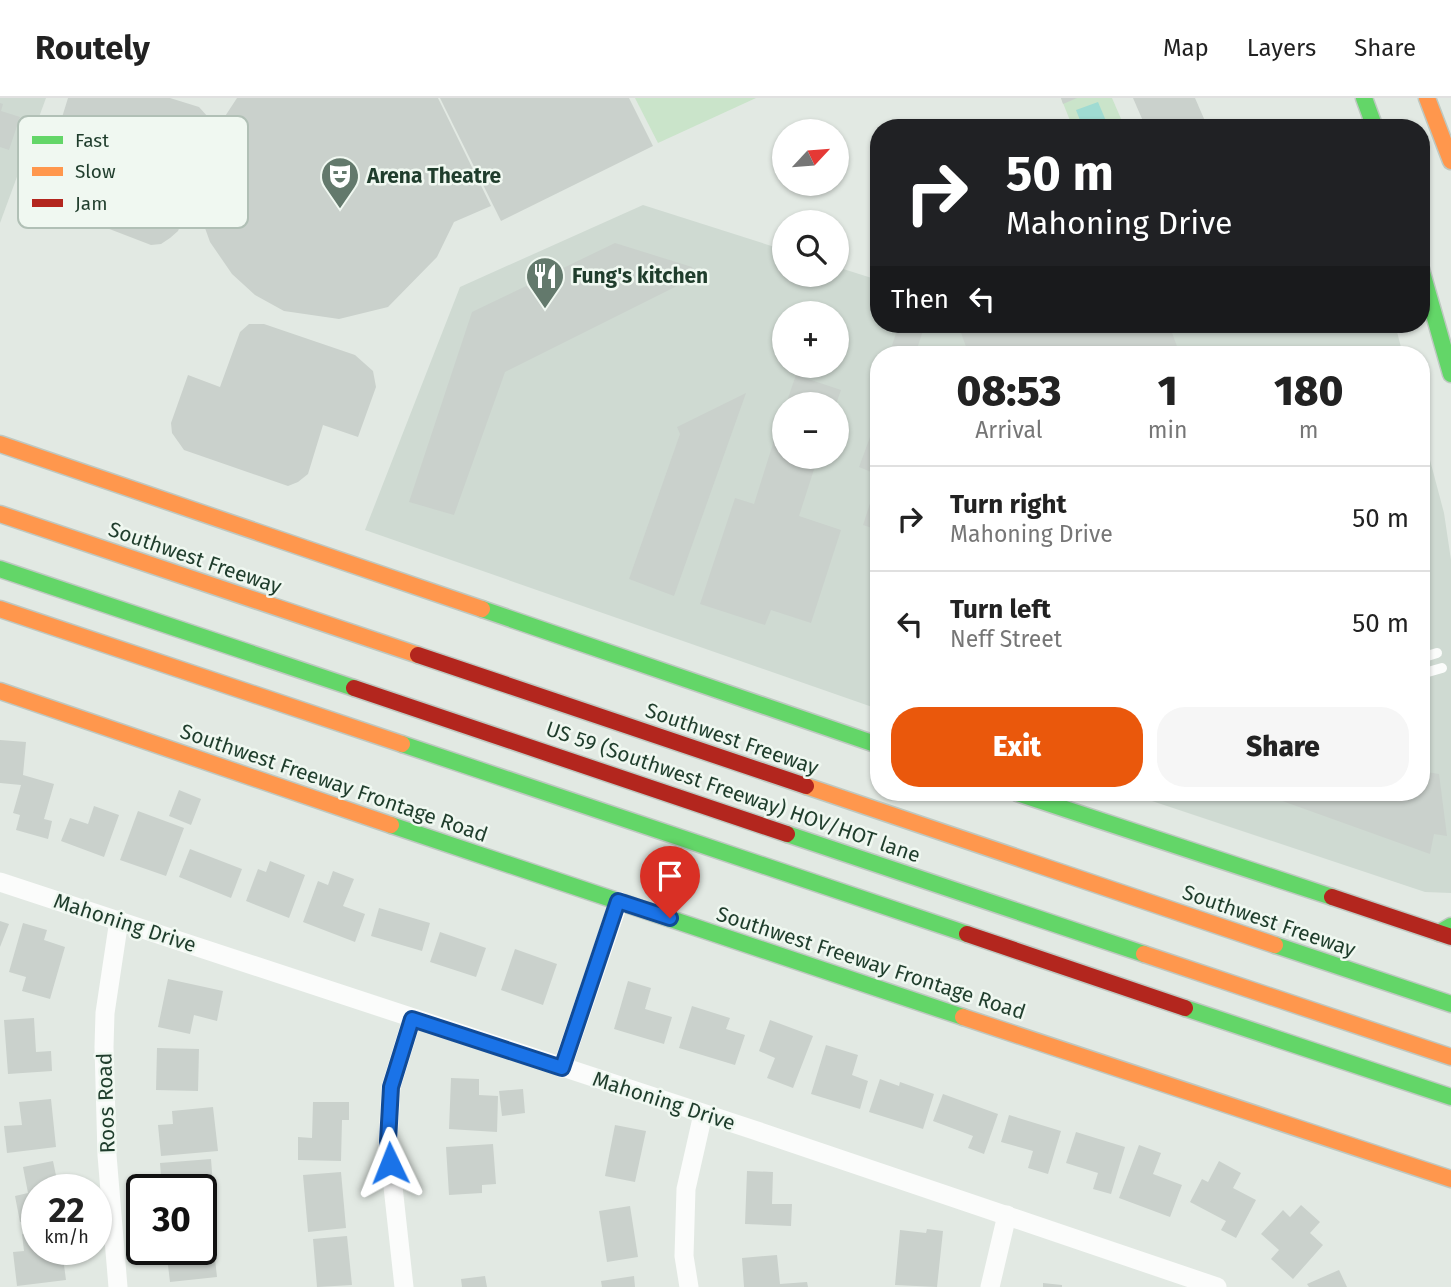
<!DOCTYPE html>
<html lang="en">
<head>
<meta charset="utf-8">
<style>
	body { margin:0; font-family:"Fira Sans",sans-serif; background:#f6f6f6; color:#222; height:100vh; display:flex; flex-direction:column; font-size:26px; white-space:nowrap }
	* { box-sizing:border-box; margin:0 }
	p { font-size:23px; color:#767676 }
	.icon { flex:none; width:38px; height:38px; fill:none; stroke:currentColor; stroke-width:2; stroke-linecap:round; stroke-linejoin:round }
	.map { position:relative; flex:1; overflow:hidden }
	.side { position:absolute; left:870px; top:248px; width:560px; height:455px; display:flex; flex-direction:column; background:#fff; border-radius:28px; box-shadow:0 2px 5px #0004 }
	.side>* { flex:none }
	.hud { position:absolute; left:870px; top:21px; width:560px; height:214px; border-radius:28px; box-shadow:0 2px 5px #0004; background:#202124; color:#fff; overflow:hidden }
	.needle { width:46px; rotate:64deg }
	.tools { position:absolute; left:772px; top:21px; display:grid; gap:14px }
	.tools a { display:grid; place-items:center; width:77px; height:77px; border-radius:50%; background:#fff; box-shadow:0 2px 5px #0004; font-size:35px }
	.speed { position:absolute; left:21px; top:1076px; display:flex; gap:14px; font-size:35px; font-weight:700; text-align:center }
	.speed>* { display:grid; place-content:center; width:91px; height:91px; border-radius:50%; background:#fff; box-shadow:0 2px 5px #0004; line-height:1 }
	.speed small { font-size:18px; font-weight:400 }
	.speed .limit { border:4px solid #111; border-radius:10px; background:#fff; color:#111 }
	.pin { position:absolute; display:grid; place-items:center; width:60px; height:60px; color:#fff; margin:-72px -30px; border-radius:50% 50% 50% 0; rotate:-45deg; box-shadow:0 0 7px #0007 }
	.pin .icon { rotate:45deg }
	.me { position:absolute; width:77px; margin:-38px; rotate:358deg; stroke-linejoin:round; filter:drop-shadow(0 0 5px #0008) }
	.turn { display:flex; align-items:center; gap:24px; height:147px; padding:0 21px; font-size:32px }
	.turn .icon { width:91px; height:91px; stroke-width:2.5 }
	.turn b { display:block; font-size:49px; line-height:60px }
	.then { display:flex; align-items:center; height:66px; padding:0 21px; background:#0003; gap:14px; font-size:26px }
	.eta { display:flex; justify-content:space-evenly; align-items:center; height:119px; text-align:center }
	.eta b { font-size:42px; font-weight:800; line-height:49px }
	.cta { display:flex; gap:14px; margin-top:auto; padding:14px 21px }
	.cta a { flex:1; height:80px; border-radius:28px; background:#ea580c; color:#fff; font-size:28px; font-weight:800; line-height:80px; text-align:center }
	.cta a+a { background:#f6f6f6; color:#222 }
	ul { padding:0; list-style:none }
	li { display:flex; align-items:center; gap:21px; height:105px; padding:0 21px; border-top:2px solid #e0e0e0 }
	li div { flex:1 }
	li b { display:block; font-size:26px }
	li em { font-style:normal }
	header { display:flex; align-items:center; gap:42px; box-sizing:border-box; height:98px; padding:0 35px; background:#fff; border-bottom:2px solid #e0e0e0 }
	header strong { font-size:33px }
	nav { display:flex; gap:38px; margin-inline-start:auto; font-size:24px }
	.map>svg:first-child { display:block }
	.built { fill:#cfdad2; fill-rule:evenodd }
	.green { fill:#cae4ca }
	.water { fill:#9fdbd2 }
	.building { fill:#cad1cc }
	.lines { fill:none; stroke-linecap:round; stroke-linejoin:round }
	.fast-casing { stroke:#bec8c1; stroke-width:19 }
	.slow-casing { stroke:#bec8c1; stroke-width:19 }
	.jam-casing { stroke:#bec8c1; stroke-width:19 }
	.lane { stroke:#fbfcfb; stroke-width:10 }
	.street { stroke:#fbfcfb; stroke-width:19 }
	.fast { stroke:#63d668; stroke-width:16 }
	.slow { stroke:#ff974d; stroke-width:16 }
	.jam { stroke:#b3261e; stroke-width:16 }
	.route-casing { stroke:#114b97; stroke-width:18 }
	.route { stroke:#1a73e8; stroke-width:12 }
	.labels { text-anchor:middle; dominant-baseline:central; stroke-width:5; stroke-linejoin:round; paint-order:stroke }
	.poi-label { font-size:21px; font-weight:bold; fill:#1f3d2c; stroke:#f0f8f1; text-anchor:start }
	.street-label { font-size:21px; fill:#1f3d2c; stroke:#f0f8f1 }
	.key { fill:#f0f8f1; stroke:#b1c0b6; stroke-width:2 }
	.key-label { font-size:19px; fill:#1f3d2c }
</style>
</head>
<body>
<header>
<strong>Routely</strong>
<nav><a>Map</a><a>Layers</a><a>Share</a></nav>
</header>
<div class="map">
<svg width="1451" height="1189" viewBox="0 0 1451 1189">
	<rect width="100%" height="100%" fill="#e2e9e3"/>
	<g class="built">
		<path d="M0,0H46L0,125Z"/>
		<path d="M643,107L784,152V177H836L837,169L878,182V226H1395L1403,257H878V611L365,432L460,189ZM784,215H836V268H784ZM784,306H836V359H784Z"/>
		<path d="M1421,328L1444,415L1451,462V795L1425,794L1128,695H1421Z"/>
	</g>
	<g class="green">
		<path d="M635,0H756L658,45Z"/>
		<path d="M1061,0H1112L1125,30H1073Z"/>
	</g>
	<path class="water" d="M1098,4L1109,30H1083L1076,12Z"/>
	<g class="building">
		<path d="M68,0H170L199,9L208,19L211,29L210,39L184,119L178,133L170,140L161,146L151,147L99,127L112,97L59,79L51,70V55Z"/>
		<path d="M237,0H438L491,108L454,124L437,159L388,209L339,221L284,213L255,197L232,176L210,144L200,116V82L218,29Z"/>
		<path d="M440,0H629L653,48L501,123Z"/>
		<path d="M1061,0H1077L1063,6Z"/>
		<path d="M1133,0H1195L1208,30H1146Z"/>
		<path d="M0,5L3,6L1,13L20,19L9,52L0,49Z"/>
		<path d="M615,145L692,169L697,178L505,274L454,417L409,404L472,214Z"/>
		<path d="M249,226H264L355,257L373,273L376,289L358,339L323,327L308,376L298,384L288,388L184,352L172,335L171,325L188,277L220,289L240,234Z"/>
		<path d="M899,226H925L915,257H889Z"/>
		<path d="M977,226H1169L1180,257H969L960,232Z"/>
		<path d="M796,277L841,292L836,306H786Z"/>
		<path d="M878,292V320L870,317Z"/>
		<path d="M746,295L674,498L629,481L680,336L677,329Z"/>
		<path d="M783,314L784,359H818L799,418L841,432L811,525L771,512L765,527L700,506L735,400L754,406Z"/>
		<path d="M876,323L878,324V368L876,376L859,369Z"/>
		<path d="M878,381V432L863,427Z"/>
		<path d="M878,519V536L873,534Z"/>
		<path d="M0,642L26,644L23,677L54,686L44,721L52,723L48,741L16,732L20,717L13,715L21,687L0,685Z"/>
		<path d="M1421,673L1439,676L1447,738L1434,736L1430,756L1274,700L1275,695H1421Z"/>
		<path d="M179,692L201,701L191,727L169,718Z"/>
		<path d="M94,708L119,717L104,759L61,743L70,720L88,726Z"/>
		<path d="M138,713L184,730L166,778L120,762Z"/>
		<path d="M190,751L242,771L231,800L179,779Z"/>
		<path d="M270,763L305,777L289,820L246,803L258,771L266,774Z"/>
		<path d="M333,773L354,781L343,808L365,816L355,844L303,824L318,783L328,787Z"/>
		<path d="M379,810L430,825L422,853L371,838Z"/>
		<path d="M0,823L9,826L0,849Z"/>
		<path d="M23,825L47,832L44,842L65,849L50,901L22,893L26,879L9,874Z"/>
		<path d="M440,834L486,850L476,879L430,864Z"/>
		<path d="M515,851L557,866L543,907L501,892Z"/>
		<path d="M168,881L223,893L217,923L194,917L190,936L158,929Z"/>
		<path d="M628,883L651,890L645,911L672,919L664,946L614,931Z"/>
		<path d="M692,908L730,920L726,931L745,937L735,967L679,950Z"/>
		<path d="M34,920L36,954L51,953L52,973L8,976L4,922Z"/>
		<path d="M770,922L813,938L793,990L767,980L775,960L759,953Z"/>
		<path d="M826,947L858,957L852,977L868,983L860,1011L811,996Z"/>
		<path d="M157,950L199,951L198,993L156,992Z"/>
		<path d="M451,980L479,981V997L498,998L497,1034L449,1031Z"/>
		<path d="M880,981L899,988L900,984L934,996L923,1031L869,1014Z"/>
		<path d="M523,991L525,1015L502,1018L499,993Z"/>
		<path d="M943,996L998,1016L984,1056L968,1050L973,1038L933,1023Z"/>
		<path d="M51,1001L56,1049L7,1055L4,1028L22,1027L19,1004Z"/>
		<path d="M313,1004H349V1022H342L341,1063L298,1062V1039L312,1040Z"/>
		<path d="M213,1009L218,1053L161,1058L158,1027L173,1026L172,1013Z"/>
		<path d="M1009,1017L1061,1033L1048,1076L1028,1070L1033,1053L1001,1044Z"/>
		<path d="M615,1027L646,1033L635,1084L605,1078Z"/>
		<path d="M1076,1034L1125,1049L1111,1096L1093,1091L1098,1075L1066,1065Z"/>
		<path d="M493,1046L496,1086L482,1087V1095L449,1097L446,1049Z"/>
		<path d="M1139,1047L1161,1055L1153,1076L1182,1087L1170,1119L1119,1100Z"/>
		<path d="M211,1061L215,1113L201,1114V1092H162L160,1065Z"/>
		<path d="M53,1063L59,1092H37V1120L20,1124L15,1098L28,1095L23,1069Z"/>
		<path d="M1219,1063L1241,1075L1233,1090L1256,1102L1236,1140L1221,1132L1226,1123L1190,1104L1202,1081L1208,1084Z"/>
		<path d="M747,1073L773,1074L772,1106H792L791,1128L745,1126Z"/>
		<path d="M341,1074L346,1130L308,1134L303,1077Z"/>
		<path d="M1301,1107L1320,1124L1310,1135L1323,1147L1293,1181L1271,1161L1279,1152L1261,1136L1283,1112L1290,1119Z"/>
		<path d="M630,1108L638,1159L607,1164L599,1113Z"/>
		<path d="M211,1124L217,1179L170,1184L167,1159L190,1156V1152H201V1125Z"/>
		<path d="M927,1131L943,1133L937,1189L895,1187L900,1132L926,1135Z"/>
		<path d="M37,1134V1152H62L66,1182L17,1188L13,1154L24,1153L22,1136Z"/>
		<path d="M347,1138L352,1187L317,1189L313,1141Z"/>
		<path d="M777,1157L780,1186L807,1184L808,1189H744L742,1160Z"/>
		<path d="M1339,1172L1347,1189H1309L1307,1186Z"/>
		<path d="M485,1178L487,1189H462L461,1181Z"/>
		<path d="M634,1178L635,1189H602L601,1183Z"/>
		<path d="M1043,1185L1062,1187V1189H1043Z"/>
	</g>
	<g class="lines">
		<defs>
			<g id="fast">
				<path d="M1364,0L1375,30"/>
				<path d="M1421,171L1451,276"/>
				<path d="M0,471L354,590"/>
				<path d="M482,511L878,647"/>
				<path d="M402,646L967,836"/>
				<path d="M1017,695L1332,799"/>
				<path d="M391,727L963,919"/>
				<path d="M787,736L1144,856"/>
				<path d="M1439,835L1451,828"/>
				<path d="M1275,847L1451,906"/>
				<path d="M1185,910L1451,999"/>
			</g>
			<g id="slow">
				<path d="M1427,0L1451,63"/>
				<path d="M0,346L482,511"/>
				<path d="M0,416L418,557"/>
				<path d="M0,511L402,646"/>
				<path d="M0,593L391,727"/>
				<path d="M806,688L1275,847"/>
				<path d="M1144,856L1451,959"/>
				<path d="M963,919L1451,1081"/>
			</g>
			<g id="jam">
				<path d="M418,557L806,688"/>
				<path d="M354,590L787,736"/>
				<path d="M1332,799L1451,839"/>
				<path d="M967,836L1185,910"/>
			</g>
		</defs>
		<use href="#fast" class="fast-casing"/>
		<use href="#slow" class="slow-casing"/>
		<use href="#jam" class="jam-casing"/>
		<g class="lane">
			<path d="M1421,560L1437,555"/>
			<path d="M1421,576L1442,570"/>
		</g>
		<g class="street">
			<path d="M0,784L754,1032L1217,1189"/>
			<path d="M562,970L619,803"/>
			<path d="M118,1189L107,1057L104,949L105,915L119,822"/>
			<path d="M404,1189L388,1043L391,989L412,921"/>
			<path d="M689,1189L684,1158L686,1091L703,1016"/>
			<path d="M990,1189L1007,1117"/>
		</g>
		<use href="#fast" class="fast"/>
		<use href="#slow" class="slow"/>
		<use href="#jam" class="jam"/>
	</g>
	<g class="lines">
		<defs>
			<path id="route" d="M390,1065L388,1043L391,989L412,921L562,970L618,803L670,820"/>
		</defs>
		<use href="#route" class="route-casing"/>
		<use href="#route" class="route"/>
	</g>
	<defs>
		<symbol id="theatre-pin" viewBox="-11 -11 22 30"><path d="M0 17L-7.5 6A9.5 9.5 0 1 1 7.5 6Z" fill="#63796c" stroke="#f0f8f1"/><path d="M-5-5.5Q0-4 5-5.5V0Q5 5 0 6Q-5 5-5 0ZM-3.3-2.5H-1v1.5H-3.3ZM1-2.5H3.3v1.5H1ZM-2.8 1Q0 5.5 2.8 1Z" fill="#fff"/></symbol>
		<symbol id="restaurant-pin" viewBox="-11 -11 22 30"><path d="M0 17L-7.5 6A9.5 9.5 0 1 1 7.5 6Z" fill="#63796c" stroke="#f0f8f1"/><path d="M-5-6h1v4h1v-4h1v4h1v-4h1v5L-1.5 .5V6h-2V.5L-5-1ZM5-6V6H3V1.5H1.5Q1.5-4 5-6Z" fill="#fff"/></symbol>
	</defs>
	<g fill-rule="evenodd">
		<use href="#theatre-pin" x="318" y="56" width="44" height="60"/>
		<use href="#restaurant-pin" x="523" y="156" width="44" height="60"/>
	</g>
	<g class="labels">
		<g class="poi-label">
			<text x="367" y="78">Arena Theatre</text>
			<text x="572" y="178">Fung's kitchen</text>
		</g>
		<g class="street-label">
			<text transform="translate(195 460) rotate(19)">Southwest Freeway</text>
			<text transform="translate(732 641) rotate(19)">Southwest Freeway</text>
			<text transform="translate(334 685) rotate(19)">Southwest Freeway Frontage Road</text>
			<text transform="translate(733 694) rotate(19)">US 59 (Southwest Freeway) HOV/HOT lane</text>
			<text transform="translate(1269 823) rotate(19)">Southwest Freeway</text>
			<text transform="translate(125 825) rotate(18)">Mahoning Drive</text>
			<text transform="translate(871 865) rotate(18)">Southwest Freeway Frontage Road</text>
			<text transform="translate(664 1003) rotate(18)">Mahoning Drive</text>
			<text transform="translate(106 1005) rotate(-92)">Roos Road</text>
		</g>
	</g>
	<rect x="18" y="18" width="230" height="112" rx="10" class="key"/>
	<rect x="32" y="38" width="31" height="8" fill="#63d668"/>
	<rect x="32" y="69" width="31" height="9" fill="#ff974d"/>
	<rect x="32" y="101" width="31" height="8" fill="#b3261e"/>
	<g class="key-label">
		<text x="75" y="49">Fast</text>
		<text x="75" y="80">Slow</text>
		<text x="75" y="112">Jam</text>
	</g>
</svg>
<div class="tools">
<a><svg class="needle" viewBox="-14 -14 28 28"><path d="M0-13l5 13h-10z" fill="#e53935"/><path d="M0 13l5-13h-10z" fill="#767676"/></svg></a>
<a><svg class="icon" aria-label="search" viewBox="0 0 24 24"><circle cx="10" cy="10" r="6"/><path d="M15 15l6 6"/></svg></a>
<a>+</a>
<a>−</a>
</div>
<div class="speed"><div>22<small>km/h</small></div><div class="limit">30</div></div>
<div class="pin" style="left:670px;top:820px;background:#d93025"><svg class="icon" aria-label="arrive" viewBox="0 0 24 24"><path d="M6 21V4h12l-3 4 3 4H6"/></svg></div>
<svg class="me" style="left:390px;top:1065px" viewBox="-20 -20 40 40"><path d="M0-17L14 15 0 8-14 15z" fill="#1a73e8" stroke="#fff" stroke-width="4"/></svg>
<div class="hud">
<div class="turn"><svg class="icon" aria-label="right" viewBox="0 0 24 24"><path d="M7 20v-9h11M14 6l5 5-5 5"/></svg><div><b>50 m</b>Mahoning Drive</div></div>
<div class="then">Then<svg class="icon" aria-label="left" viewBox="0 0 24 24"><path d="M17 20v-9H6M10 6l-5 5 5 5"/></svg></div>
</div>
<section class="side">
<div class="eta">
<div><b>08:53</b><p>Arrival</p></div>
<div><b>1</b><p>min</p></div>
<div><b>180</b><p>m</p></div>
</div>
<ul>
<li><svg class="icon" aria-label="right" viewBox="0 0 24 24"><path d="M7 20v-9h11M14 6l5 5-5 5"/></svg><div><b>Turn right</b><p>Mahoning Drive</p></div><em>50 m</em></li>
<li><svg class="icon" aria-label="left" viewBox="0 0 24 24"><path d="M17 20v-9H6M10 6l-5 5 5 5"/></svg><div><b>Turn left</b><p>Neff Street</p></div><em>50 m</em></li>
</ul>
<div class="cta"><a>Exit</a><a>Share</a></div>
</section>
</div>
</body>
</html>
